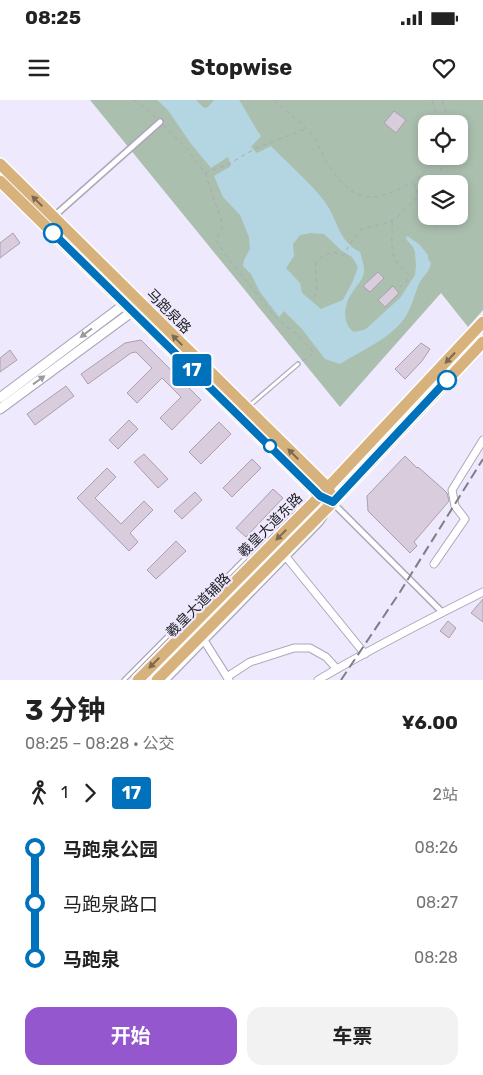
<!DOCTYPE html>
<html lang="zh">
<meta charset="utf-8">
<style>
:root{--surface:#fff;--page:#f2f2f2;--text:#222;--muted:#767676;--accent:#9557cd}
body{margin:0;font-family:Rubik,"Noto Sans SC",sans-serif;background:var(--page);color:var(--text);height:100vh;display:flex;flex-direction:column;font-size:19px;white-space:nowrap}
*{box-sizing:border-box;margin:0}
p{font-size:16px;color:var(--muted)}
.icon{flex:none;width:28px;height:28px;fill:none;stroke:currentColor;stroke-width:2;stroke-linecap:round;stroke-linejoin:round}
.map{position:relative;height:580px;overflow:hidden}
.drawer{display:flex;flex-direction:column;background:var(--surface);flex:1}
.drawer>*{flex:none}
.badge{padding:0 10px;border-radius:4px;font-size:18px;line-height:32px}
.fabs{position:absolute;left:418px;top:15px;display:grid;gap:10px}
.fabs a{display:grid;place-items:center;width:50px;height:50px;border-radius:10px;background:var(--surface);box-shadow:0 2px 8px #0003;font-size:25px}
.map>.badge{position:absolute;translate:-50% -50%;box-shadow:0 0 0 2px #fff}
.legs{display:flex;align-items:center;gap:8px;height:55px;padding:0 25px;font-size:16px}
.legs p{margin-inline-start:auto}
.overview{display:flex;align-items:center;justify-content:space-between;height:85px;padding:0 25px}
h1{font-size:28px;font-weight:700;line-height:38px}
.button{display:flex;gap:10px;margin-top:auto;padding:10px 25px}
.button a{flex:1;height:58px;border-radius:15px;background:var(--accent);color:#fff;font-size:20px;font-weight:700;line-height:58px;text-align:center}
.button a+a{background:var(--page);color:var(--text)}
ul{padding:0 25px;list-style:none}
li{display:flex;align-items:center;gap:18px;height:55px;font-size:19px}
li i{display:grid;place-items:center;width:8px;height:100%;margin:0 6px;background:currentColor}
li i::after{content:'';width:12px;height:12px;margin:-6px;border:4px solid;border-radius:50%;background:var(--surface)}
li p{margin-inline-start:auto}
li:first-child i{background:linear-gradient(#0000 50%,currentColor 0)}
li:last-child i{background:linear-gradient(currentColor 50%,#0000 0)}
.status{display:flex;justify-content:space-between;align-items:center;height:35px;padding:0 25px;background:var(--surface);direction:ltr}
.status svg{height:14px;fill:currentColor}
header{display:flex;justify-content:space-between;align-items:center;height:65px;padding:0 25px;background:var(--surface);font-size:22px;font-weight:700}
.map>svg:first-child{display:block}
.green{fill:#abbfaf;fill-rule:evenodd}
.water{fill:#b4d6e3;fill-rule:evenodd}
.building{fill:#d8ccdd;stroke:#aa9faf}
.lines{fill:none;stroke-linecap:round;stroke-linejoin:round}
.service-casing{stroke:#aca7b9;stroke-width:5.5}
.pedestrian-casing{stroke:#aca7b9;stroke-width:8}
.minor-casing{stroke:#aca7b9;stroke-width:9}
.tertiary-casing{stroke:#aca7b9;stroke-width:11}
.primary-casing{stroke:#fff;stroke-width:14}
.path{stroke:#aba7b6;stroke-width:1;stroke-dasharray:4 4;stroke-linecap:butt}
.service{stroke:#fff;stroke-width:3}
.pedestrian{stroke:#fff;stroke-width:5}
.minor{stroke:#fff;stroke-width:7}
.tertiary{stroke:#fff;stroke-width:9}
.primary{stroke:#d7b27d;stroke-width:11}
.rail{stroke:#807d89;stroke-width:2;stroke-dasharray:10 5;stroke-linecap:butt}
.oneway{fill:#7c6952}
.oneway2{fill:#9b9b9d}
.line-1-casing{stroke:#fff;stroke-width:11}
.line-1{stroke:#0072bc;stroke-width:8}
.stop-1-dot{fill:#fff;stroke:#0072bc;stroke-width:2.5}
.labels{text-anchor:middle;stroke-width:4.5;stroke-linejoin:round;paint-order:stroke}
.street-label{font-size:14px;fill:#212026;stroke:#eee9fc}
</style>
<div class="status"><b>08:25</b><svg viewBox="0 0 49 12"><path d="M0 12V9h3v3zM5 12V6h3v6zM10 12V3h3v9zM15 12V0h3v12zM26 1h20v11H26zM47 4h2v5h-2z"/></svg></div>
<header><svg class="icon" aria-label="menu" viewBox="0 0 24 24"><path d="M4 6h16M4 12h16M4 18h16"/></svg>Stopwise<svg class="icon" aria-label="heart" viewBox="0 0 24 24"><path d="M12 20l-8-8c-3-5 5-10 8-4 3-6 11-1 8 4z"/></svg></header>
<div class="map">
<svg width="483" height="580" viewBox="0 0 483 580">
<rect width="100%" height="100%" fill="#eee9fc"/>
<path class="green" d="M90,0H483V210L468,227L441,193L340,307ZM426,24H459V56H426ZM426,84H459V116H426Z"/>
<path class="water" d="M157,0H196L204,8L208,7L214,0H239C247,12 253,25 261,36L251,47L257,53L271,46C289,65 309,81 325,102C338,120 338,141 360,152C362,160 366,168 363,176C361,182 355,187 352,193C344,204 341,223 354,232L364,230L367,228L400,198L415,175L416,166L415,152L413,147L406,139L407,136L419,144L428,155V159L431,163C429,174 421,177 418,186C414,196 412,206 406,216C392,238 362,250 340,264L325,259L302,229L284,211L279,217L260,192L251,174L243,166L244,160L250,149L249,137L240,115L223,97L214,76L231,66L228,57L211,68L192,45L167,9ZM311,133L324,134L342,151L352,157L358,167L353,181L343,200L321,209L302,193L300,183L286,168L294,156L293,144L300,135Z"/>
<g class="building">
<polygon points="394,11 406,20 396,33 384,23"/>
<polygon points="13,133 20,143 0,158 0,143"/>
<polygon points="378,172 384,178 370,192 363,186"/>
<polygon points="393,186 399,193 385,207 378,200"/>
<polygon points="141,240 201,300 172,330 160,318 181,297 162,278 137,303 127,293 152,268 136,252 131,253 88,284 81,274 125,243"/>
<polygon points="421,243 430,249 422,261 405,279 395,269"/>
<polygon points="10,250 17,260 0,272 0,258"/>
<polygon points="66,286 74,296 35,325 27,314"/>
<polygon points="129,320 138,329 118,349 109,340"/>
<polygon points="219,322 231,334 201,364 189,352"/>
<polygon points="144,354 168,379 158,388 134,362"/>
<polygon points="405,356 417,368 418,367 443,389 447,393 449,401 414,442 417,446 410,453 368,411 367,396"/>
<polygon points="252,359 261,368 232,397 223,388"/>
<polygon points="107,368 116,377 95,398 121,424 144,401 153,410 130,433 138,442 129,451 77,398"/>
<polygon points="273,389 283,398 246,437 236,428"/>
<polygon points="195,392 202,400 182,419 174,411"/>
<polygon points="176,441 186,451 156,479 147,470"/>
<polygon points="483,499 483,522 471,513"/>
<polygon points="448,521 456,528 449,538 440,531"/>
</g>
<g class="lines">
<defs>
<g id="service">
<polyline points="249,306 298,264"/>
<polyline points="124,580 293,410 306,403"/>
<polyline points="168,580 321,423 325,417"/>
</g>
<g id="pedestrian">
<polyline points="52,118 160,22"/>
<polyline points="333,403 442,512"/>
</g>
<g id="minor">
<polyline points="287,458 365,554"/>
<polyline points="434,464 465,419 455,406 452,390 483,340"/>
<polyline points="200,537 205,542 229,580"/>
<polyline points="227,577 250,562 294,548 310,548 326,557 337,569"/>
<path d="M318,580C372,548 427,520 483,492"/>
</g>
<g id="tertiary">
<polyline points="0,298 125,204"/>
<polyline points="0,309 133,211"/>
</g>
<g id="primary">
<polyline points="0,64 328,388 333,402"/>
<polyline points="0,81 320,396 326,399"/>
<polyline points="138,580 320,396 483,222"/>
<polyline points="157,580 333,402 483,242"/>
</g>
</defs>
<use href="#service" class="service-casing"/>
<use href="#pedestrian" class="pedestrian-casing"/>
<use href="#minor" class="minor-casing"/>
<use href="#tertiary" class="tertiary-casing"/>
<use href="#primary" class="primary-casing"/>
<g class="path">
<polyline points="134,0 150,12 157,19"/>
<path d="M274,0C286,11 300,22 311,34C318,42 321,52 326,61C335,76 350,96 369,97C377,97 385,95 392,92C415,82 422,78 435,56"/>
<polyline points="432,0 440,24"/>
<polyline points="442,0 450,24"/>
<polyline points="163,25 187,49 205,73 229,64 256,48 305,29"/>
<polyline points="205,73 223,125 216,140 227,157 273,214 283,224 297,234 314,253 302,261"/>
<polyline points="414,83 419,97 426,109"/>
<polyline points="431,84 442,68 446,56"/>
<polyline points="430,116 438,130"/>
<path d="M392,121C393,133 390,145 394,157C396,164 405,169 409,176L406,182L400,187"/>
<path d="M314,197C324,178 301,160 334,152L341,155H344L354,137L362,129L387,123L396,118L426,89"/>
</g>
<use href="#service" class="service"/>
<use href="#pedestrian" class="pedestrian"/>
<use href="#minor" class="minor"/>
<use href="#tertiary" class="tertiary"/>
<use href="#primary" class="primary"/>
<polyline class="rail" points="341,580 400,492 483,359"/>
</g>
<defs><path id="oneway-solid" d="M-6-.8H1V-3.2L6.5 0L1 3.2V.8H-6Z" transform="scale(1.25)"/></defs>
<g class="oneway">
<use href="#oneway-solid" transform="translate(37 101) rotate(-135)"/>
<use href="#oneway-solid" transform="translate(177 240) rotate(-135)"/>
<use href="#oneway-solid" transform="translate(450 258) rotate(133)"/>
<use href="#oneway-solid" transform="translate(293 354) rotate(-135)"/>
<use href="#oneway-solid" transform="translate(281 435) rotate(135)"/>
<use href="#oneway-solid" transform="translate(154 563) rotate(135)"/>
</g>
<g class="oneway2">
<use href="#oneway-solid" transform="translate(86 233) rotate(143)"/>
<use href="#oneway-solid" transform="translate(39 280) rotate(-36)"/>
</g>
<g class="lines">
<defs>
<polyline id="line-1" points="53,133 320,396 333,402 447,280"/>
</defs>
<use href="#line-1" class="line-1-casing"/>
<use href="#line-1" class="line-1"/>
</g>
<g class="stop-1-dot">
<circle cx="53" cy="133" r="9"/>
<circle cx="447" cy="280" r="9"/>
<circle cx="270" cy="346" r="6"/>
</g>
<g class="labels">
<g class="street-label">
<text transform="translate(169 211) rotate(45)" y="5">马跑泉路</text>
<text transform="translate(270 425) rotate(-45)" y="5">羲皇大道东路</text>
<text transform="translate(198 505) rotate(-45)" y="5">羲皇大道辅路</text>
</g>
</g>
</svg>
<div class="fabs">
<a><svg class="icon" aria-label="locate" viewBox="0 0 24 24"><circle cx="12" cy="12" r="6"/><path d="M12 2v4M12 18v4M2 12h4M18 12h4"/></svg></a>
<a><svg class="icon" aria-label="layers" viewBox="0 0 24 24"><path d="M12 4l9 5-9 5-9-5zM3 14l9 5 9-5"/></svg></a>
</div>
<b class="badge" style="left:192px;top:270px;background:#0072bc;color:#fff">17</b>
</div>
<section class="drawer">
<div class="overview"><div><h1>3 分钟</h1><p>08:25 – 08:28 · 公交</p></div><b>¥6.00</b></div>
<div class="legs"><svg class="icon" aria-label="walk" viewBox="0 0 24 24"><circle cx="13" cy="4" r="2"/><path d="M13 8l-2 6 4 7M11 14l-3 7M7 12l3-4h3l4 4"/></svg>1<svg class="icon" aria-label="forward" viewBox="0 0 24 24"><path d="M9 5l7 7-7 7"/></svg><b class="badge" style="background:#0072bc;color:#fff">17</b><p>2站</p></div>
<ul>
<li><i style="color:#0072bc"></i><b>马跑泉公园</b><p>08:26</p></li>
<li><i style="color:#0072bc"></i><span>马跑泉路口</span><p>08:27</p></li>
<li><i style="color:#0072bc"></i><b>马跑泉</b><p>08:28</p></li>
</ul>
<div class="button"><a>开始</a><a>车票</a></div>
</section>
